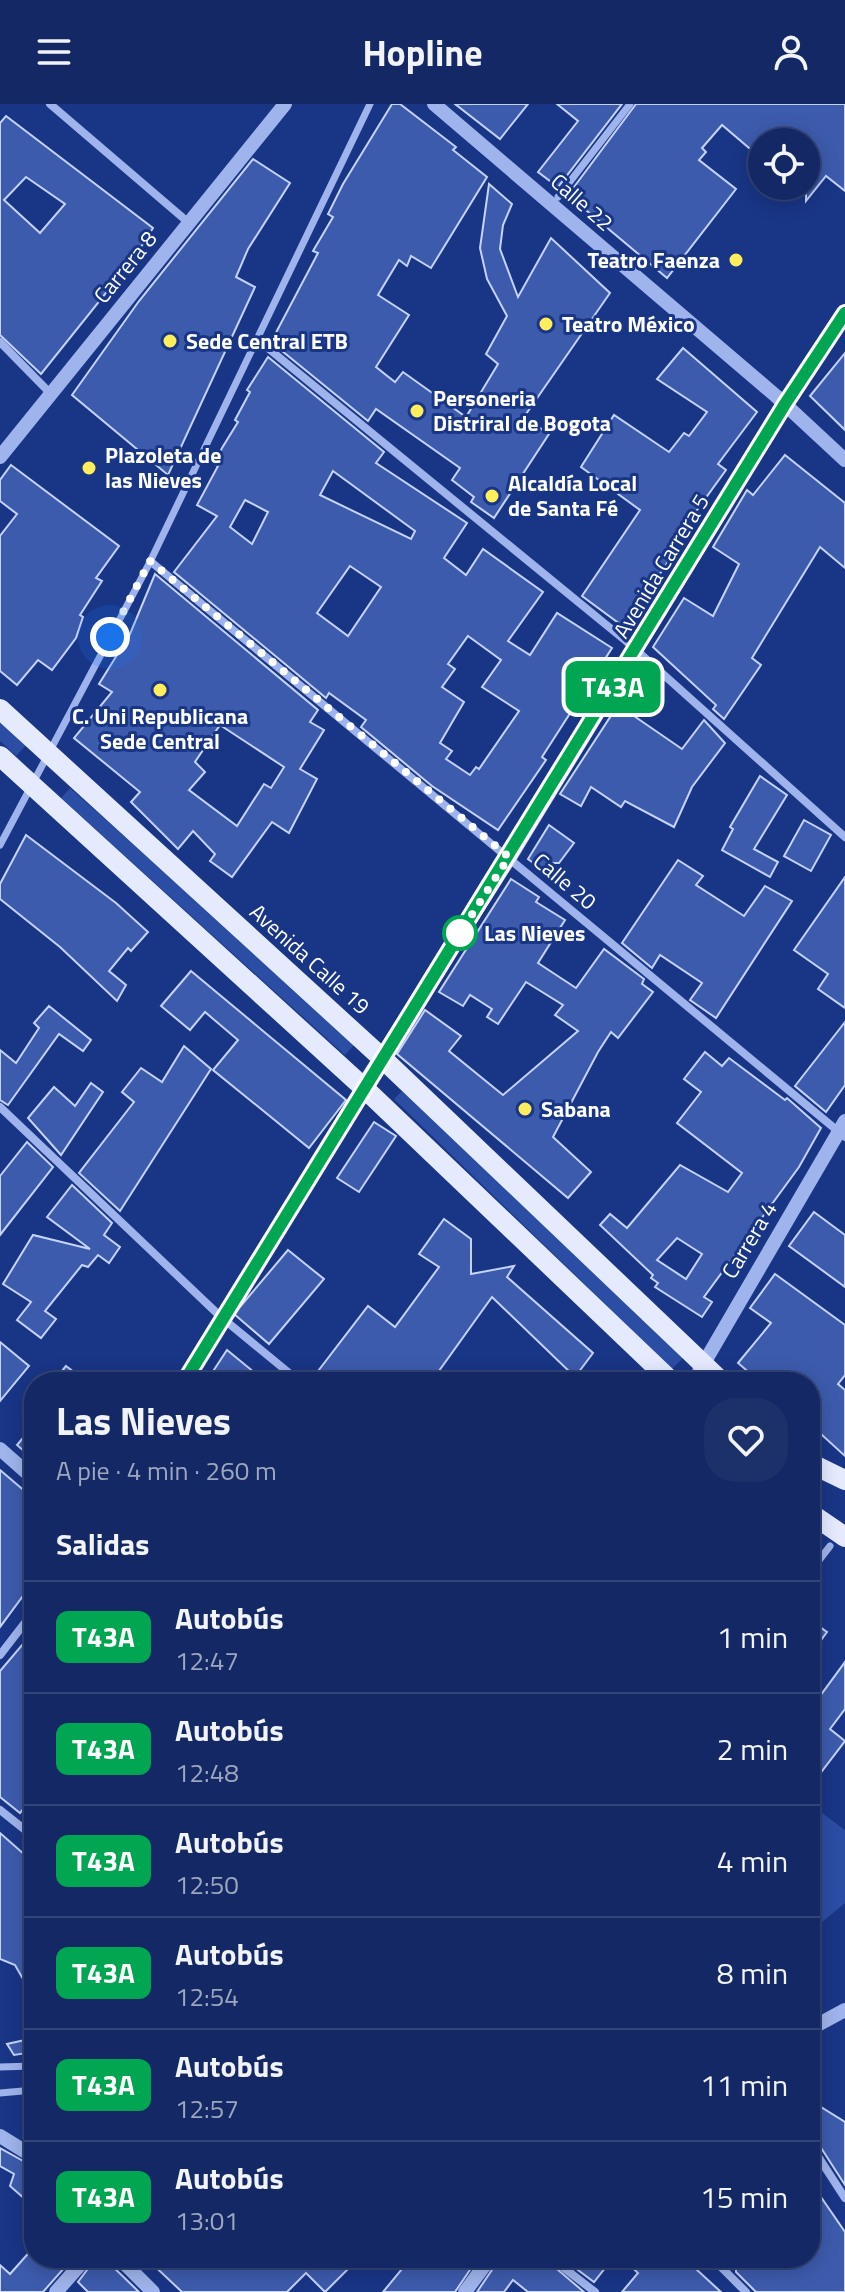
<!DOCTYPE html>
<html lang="es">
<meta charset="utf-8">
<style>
:root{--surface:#132864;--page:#1c306a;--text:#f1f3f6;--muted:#9da6bf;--line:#324478}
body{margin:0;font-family:"Titillium Web",sans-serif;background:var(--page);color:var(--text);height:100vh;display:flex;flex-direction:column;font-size:30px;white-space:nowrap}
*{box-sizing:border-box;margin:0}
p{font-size:26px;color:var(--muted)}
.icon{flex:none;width:44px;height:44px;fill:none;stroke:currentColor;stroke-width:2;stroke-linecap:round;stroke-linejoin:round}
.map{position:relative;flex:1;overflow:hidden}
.drawer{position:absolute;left:24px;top:1268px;width:796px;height:896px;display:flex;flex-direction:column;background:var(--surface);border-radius:32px;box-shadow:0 4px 20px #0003,0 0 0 2px var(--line)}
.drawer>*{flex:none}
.badge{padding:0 16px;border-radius:12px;font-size:28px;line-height:52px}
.tools{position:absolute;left:748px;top:24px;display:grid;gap:16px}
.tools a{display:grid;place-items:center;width:72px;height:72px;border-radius:50%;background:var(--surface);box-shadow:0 4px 20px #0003,0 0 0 2px var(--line);font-size:40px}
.you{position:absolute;width:40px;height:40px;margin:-20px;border:6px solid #fff;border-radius:50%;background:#1a73e8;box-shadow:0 0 0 12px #1a73e833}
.map>.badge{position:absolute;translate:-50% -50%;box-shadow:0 0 0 4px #fff}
h2{padding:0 32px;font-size:30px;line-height:72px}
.round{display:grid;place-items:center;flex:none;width:84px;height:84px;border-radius:32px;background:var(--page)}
.head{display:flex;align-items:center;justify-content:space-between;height:136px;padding:0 32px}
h1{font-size:38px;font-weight:700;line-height:60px}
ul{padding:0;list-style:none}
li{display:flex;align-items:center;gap:24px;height:112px;padding:0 32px;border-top:2px solid var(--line)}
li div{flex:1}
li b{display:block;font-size:30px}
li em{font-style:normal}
li .badge{min-width:88px;font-weight:700;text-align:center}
header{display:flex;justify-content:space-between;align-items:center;height:104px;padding:0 32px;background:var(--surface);font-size:36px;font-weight:700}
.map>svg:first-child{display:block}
.green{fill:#2c4da4}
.building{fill:#3d5bad;stroke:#c5d3f9;stroke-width:2;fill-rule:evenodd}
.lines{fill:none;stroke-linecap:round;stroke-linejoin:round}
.pedestrian{stroke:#9fb4ec;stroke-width:7}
.minor{stroke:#9fb4ec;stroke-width:8}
.tertiary{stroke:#9fb4ec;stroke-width:14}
.secondary{stroke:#ccd7f9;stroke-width:16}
.primary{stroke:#e5eaff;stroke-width:20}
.line-casing{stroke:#fff;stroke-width:18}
.line{stroke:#00a651;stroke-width:12}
.walk{stroke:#fff;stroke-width:8;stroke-dasharray:0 14.4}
.poi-dot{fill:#ffed5b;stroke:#193586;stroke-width:3}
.stop-dot{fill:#fff;stroke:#00a651;stroke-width:4}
.labels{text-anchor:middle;stroke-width:6;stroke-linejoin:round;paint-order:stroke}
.street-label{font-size:22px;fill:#fff;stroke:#193586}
.poi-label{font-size:22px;font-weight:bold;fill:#fff;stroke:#193586;text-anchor:start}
.stop-label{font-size:22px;font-weight:bold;fill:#fff;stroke:#193586;text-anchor:start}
</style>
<header><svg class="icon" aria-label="menu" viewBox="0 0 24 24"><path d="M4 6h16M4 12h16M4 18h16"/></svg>Hopline<svg class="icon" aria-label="person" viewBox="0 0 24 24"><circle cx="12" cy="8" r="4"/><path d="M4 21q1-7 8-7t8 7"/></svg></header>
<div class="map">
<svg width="845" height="2188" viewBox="0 0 845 2188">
<rect width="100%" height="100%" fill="#193586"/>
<g class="green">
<polygon points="0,616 27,640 16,652 0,637"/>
<polygon points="70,684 356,939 345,951 61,694"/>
<polygon points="405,984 683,1254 672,1265 394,995"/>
<polygon points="810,1700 845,1726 845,1799 810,1828"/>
</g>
<g class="building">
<polygon points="392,0 400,0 456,43 453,46 487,73 431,164 411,152 407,162 399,156 378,191 409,211 376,263 395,278 403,268 466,313 498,260 486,250 507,212 487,175 480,144 489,80 512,100 503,121 500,145 518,193 551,134 610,189 524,313 549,330 494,414 471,398 474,393 452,376 460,364 376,305 368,317 271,238 318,149 313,147 333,113 328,110 343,80"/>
<polygon points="455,0 528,0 500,35"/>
<polygon points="557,0 622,0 558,83 538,68 578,17"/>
<polygon points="636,0 845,0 845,87 826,72 806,97 806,38 762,38 762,55 722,21 702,44 706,48 699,56 736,85 667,174 568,91"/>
<path d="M6,12L153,124L134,154L41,270L0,231V19ZM26,73L65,100L40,129L4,96Z"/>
<polygon points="253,55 290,79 248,145 236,173 255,183 168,371 72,291 139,197"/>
<polygon points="683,244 757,308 718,360 726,366 671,442 676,446 624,523 582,492 640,406 581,363 614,311 669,348 684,329 689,332 707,308 657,275"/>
<polygon points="845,249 845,326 810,292"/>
<path d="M268,253L384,348L376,359L467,419L444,454L466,471L483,445L543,488L508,537L530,551L557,509L612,544L542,653L546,656L498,726L432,682L361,623L366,616L329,589L326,594L174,468L217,412L197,401L218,362L214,360L222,344L238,318L235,316L250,288L247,286ZM333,367L415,427L411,435L320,391ZM245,396L268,408L252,440L230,423ZM350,462L381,483L348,532L317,509ZM468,532L501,556L482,583L519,607L479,665L476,663L470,671L446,655L452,647L440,639L464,598L442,583L455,565L448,560Z"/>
<polygon points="785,351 845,399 845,464 820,443 752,554 761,561 724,615 713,605 716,601 653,543 684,494 713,512 739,460 713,443 747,386 753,391"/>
<polygon points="11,361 119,442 96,474 102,477 80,511 83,513 76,534 52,566 38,556 17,581 0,567 0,432 17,410 0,397 0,376"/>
<path d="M155,470L318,606L310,618L324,626L300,665L317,675L289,729L272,718L232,773L210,757L215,750L193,727L178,745L131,698L140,688L74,634L112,588L99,580L130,530ZM220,621L284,663L271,684L264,680L237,722L189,686L205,668L195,658Z"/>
<polygon points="618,601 682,645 704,616 725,639 692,683 674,723 625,697 621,703 591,683 581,702 560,690"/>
<polygon points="760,672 787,691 754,745 778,758 770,773 722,746 733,725 730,723"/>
<polygon points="804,716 831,731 811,767 784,752"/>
<polygon points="549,721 574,739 559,759 550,759 545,768 528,755"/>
<polygon points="26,731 116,799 148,828 131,847 128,844 109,867 126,881 117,897 60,843 0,795 0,780"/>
<polygon points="678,756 703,772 696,781 744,812 765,782 792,797 716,914 690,896 702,879 660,851 652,864 622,839"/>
<polygon points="845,773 845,904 818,885 828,870 794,846"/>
<polygon points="511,775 539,793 536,798 565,816 538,859 576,884 604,845 644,875 642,880 653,888 618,934 611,928 598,948 553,1033 591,1068 568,1094 397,950 425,906 461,932 449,947 503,991 578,927 555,911 563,901 526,878 498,920 487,913 492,905 470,891 463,902 439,888"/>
<polygon points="191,867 346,996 309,1044 213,966 238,936 205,908 190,926 161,902"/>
<polygon points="49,902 91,936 83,947 59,930 8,1001 0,996 0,946 16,959 39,924 34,919"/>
<polygon points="845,918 845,981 826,1008 795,982"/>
<polygon points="184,942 211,965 120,1107 79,1069 134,998 122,988 141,964 162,978"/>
<path d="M705,948L722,962L729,954L785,996L787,994L821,1024L799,1063L704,1193L712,1198L702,1213L655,1183L658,1179L651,1174L653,1171L600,1121L610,1110L627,1124L680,1061L728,1088L742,1069L677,1019L701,988L684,975ZM677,1134L702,1150L686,1175L657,1156Z"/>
<polygon points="91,979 103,988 61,1051 28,1014 54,983 75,1002"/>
<polygon points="374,1018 396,1032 359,1088 337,1074"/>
<polygon points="27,1038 53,1063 0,1131 0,1072"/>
<polygon points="72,1081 112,1119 104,1131 120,1143 109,1159 98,1151 88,1163 82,1161 45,1207 56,1215 41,1234 17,1216 31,1198 3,1180 33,1131 90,1145 47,1113"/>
<polygon points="814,1108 845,1131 845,1183 789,1142"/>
<polygon points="444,1115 471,1135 471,1170 514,1162 507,1173 593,1249 575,1273 492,1193 431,1278 324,1278 315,1271 368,1202 395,1223 439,1163 419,1150"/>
<polygon points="288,1146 324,1175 269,1240 234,1210"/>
<polygon points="775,1170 845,1221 845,1271 838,1280 845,1286 845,1352 810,1320 810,1278 760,1278 738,1259 771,1219 750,1204"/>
<polygon points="0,1238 29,1262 0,1297"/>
<polygon points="227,1246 266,1278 206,1278"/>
<polygon points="66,1262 87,1278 53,1278"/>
<polygon points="34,1321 34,1356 17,1341"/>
<polygon points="0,1366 34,1395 34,1477 0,1523"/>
<polygon points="810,1516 827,1528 810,1551"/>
<polygon points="34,1527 34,1692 20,1709 0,1693 0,1567"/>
<polygon points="845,1558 845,1605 830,1625 845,1637 822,1667 810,1658 810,1591 817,1596"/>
<polygon points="0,1729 34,1759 34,1861 23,1875 15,1861 0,1855"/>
<polygon points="34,1934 34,1948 14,1951 7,1940"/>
<polygon points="810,1990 821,2003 845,2018 845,2081 816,2036 810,2033"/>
<polygon points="0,2044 34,2063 34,2103 10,2082 14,2070 0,2062"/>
<polygon points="810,2077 845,2128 845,2188 756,2188 736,2168 736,2163 747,2154 810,2154"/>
<polygon points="34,2143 34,2154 73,2154 43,2188 0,2188 0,2161 10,2170"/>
<polygon points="96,2154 104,2154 139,2188 88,2188 78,2178"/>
<polygon points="146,2154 359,2154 325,2188 306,2169 287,2188 182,2188"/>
<polygon points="411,2154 478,2154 455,2188 383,2188"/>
<polygon points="500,2154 544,2154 584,2188 528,2188 513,2176 504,2188 477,2188"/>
<polygon points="562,2154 613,2154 594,2178"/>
<polygon points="622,2154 684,2154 721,2188 622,2188 638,2169"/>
</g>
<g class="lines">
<g class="pedestrian">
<polyline points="558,93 630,0"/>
<polyline points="0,741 149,460 370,0"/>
<polyline points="810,1468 830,1442"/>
<polyline points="0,1963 34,1962"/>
<polyline points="0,1989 34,1986"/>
</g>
<g class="minor">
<polyline points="50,0 189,119"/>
<polyline points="258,236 626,537 845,733"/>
<polyline points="0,238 51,290"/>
<polyline points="150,457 845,1033"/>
<polyline points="0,1003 221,1213 300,1278"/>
<polyline points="184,1278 362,984"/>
<polyline points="0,1551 34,1507"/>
<polyline points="0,1706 34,1733"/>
<polyline points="810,2040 845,2094"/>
<polyline points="551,2154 595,2188"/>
<polyline points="712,2154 746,2188"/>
</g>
<g class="tertiary">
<polyline points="434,0 776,292 845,356"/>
<polyline points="0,353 285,0"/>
<polyline points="693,1278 845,1017"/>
<polyline points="0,1345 34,1375"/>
<polyline points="810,1925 845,1906"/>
<polyline points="0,2032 34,2053"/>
<polyline points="119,2154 153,2188"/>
<polyline points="56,2188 86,2154"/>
<polyline points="465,2188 490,2154"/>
</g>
<polyline class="secondary" points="363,983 509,753 785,300 845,209"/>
<g class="primary">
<polyline points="0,605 381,953 722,1278"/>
<polyline points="0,652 363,983 672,1278"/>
<polyline points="810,1359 845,1376"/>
<polyline points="810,1409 845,1433"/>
</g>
</g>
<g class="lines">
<defs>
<polyline id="line" points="184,1278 785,300 845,209"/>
</defs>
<use href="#line" class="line-casing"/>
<use href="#line" class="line"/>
<polyline class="walk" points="110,533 150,457 509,753 460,829"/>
</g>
<g class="poi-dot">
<circle cx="736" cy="156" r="8"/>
<circle cx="546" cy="220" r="8"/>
<circle cx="170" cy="237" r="8"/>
<circle cx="417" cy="307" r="8"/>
<circle cx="89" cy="364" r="8"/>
<circle cx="492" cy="392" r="8"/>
<circle cx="160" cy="586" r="8"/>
<circle cx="525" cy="1005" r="8"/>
</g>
<circle class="stop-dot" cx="460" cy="829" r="16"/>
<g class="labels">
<g class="street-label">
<text transform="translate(582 98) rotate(41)" y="8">Calle 22</text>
<text transform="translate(125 163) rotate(-51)" y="8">Carrera 8</text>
<text transform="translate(661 462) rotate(-59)" y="8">Avenida Carrera 5</text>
<text transform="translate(565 777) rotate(40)" y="8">Calle 20</text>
<text transform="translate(310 855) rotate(42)" y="8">Avenida Calle 19</text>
<text transform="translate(749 1136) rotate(-59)" y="8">Carrera 4</text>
</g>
<g class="poi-label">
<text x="720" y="164" text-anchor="end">Teatro Faenza</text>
<text x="562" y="228">Teatro México</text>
<text x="186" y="245">Sede Central ETB</text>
<text x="433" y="302">Personeria<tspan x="433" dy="25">Distriral de Bogota</tspan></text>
<text x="105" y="359">Plazoleta de<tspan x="105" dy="25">las Nieves</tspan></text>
<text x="508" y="387">Alcaldía Local<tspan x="508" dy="25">de Santa Fé</tspan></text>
<text x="160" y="620" text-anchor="middle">C. Uni Republicana<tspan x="160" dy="25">Sede Central</tspan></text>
<text x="541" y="1013">Sabana</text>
</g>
<g class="stop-label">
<text x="484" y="837">Las Nieves</text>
</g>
</g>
</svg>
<div class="tools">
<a><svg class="icon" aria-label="locate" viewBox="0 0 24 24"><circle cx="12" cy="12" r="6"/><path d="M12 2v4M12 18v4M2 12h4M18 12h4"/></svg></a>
</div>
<div class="you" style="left:110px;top:533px"></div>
<b class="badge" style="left:613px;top:583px;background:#00a651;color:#fff">T43A</b>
<section class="drawer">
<div class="head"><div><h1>Las Nieves</h1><p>A pie · 4 min · 260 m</p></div><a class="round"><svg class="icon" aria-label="heart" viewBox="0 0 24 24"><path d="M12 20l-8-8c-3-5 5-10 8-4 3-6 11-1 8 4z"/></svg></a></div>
<h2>Salidas</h2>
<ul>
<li><span class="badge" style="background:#00a651;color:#fff">T43A</span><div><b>Autobús</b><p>12:47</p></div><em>1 min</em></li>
<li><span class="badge" style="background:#00a651;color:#fff">T43A</span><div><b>Autobús</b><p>12:48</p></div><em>2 min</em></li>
<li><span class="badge" style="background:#00a651;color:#fff">T43A</span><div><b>Autobús</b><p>12:50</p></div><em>4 min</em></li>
<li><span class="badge" style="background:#00a651;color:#fff">T43A</span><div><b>Autobús</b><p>12:54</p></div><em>8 min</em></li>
<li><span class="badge" style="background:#00a651;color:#fff">T43A</span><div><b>Autobús</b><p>12:57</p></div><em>11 min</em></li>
<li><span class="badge" style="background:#00a651;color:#fff">T43A</span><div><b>Autobús</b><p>13:01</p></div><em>15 min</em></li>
</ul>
</section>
</div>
